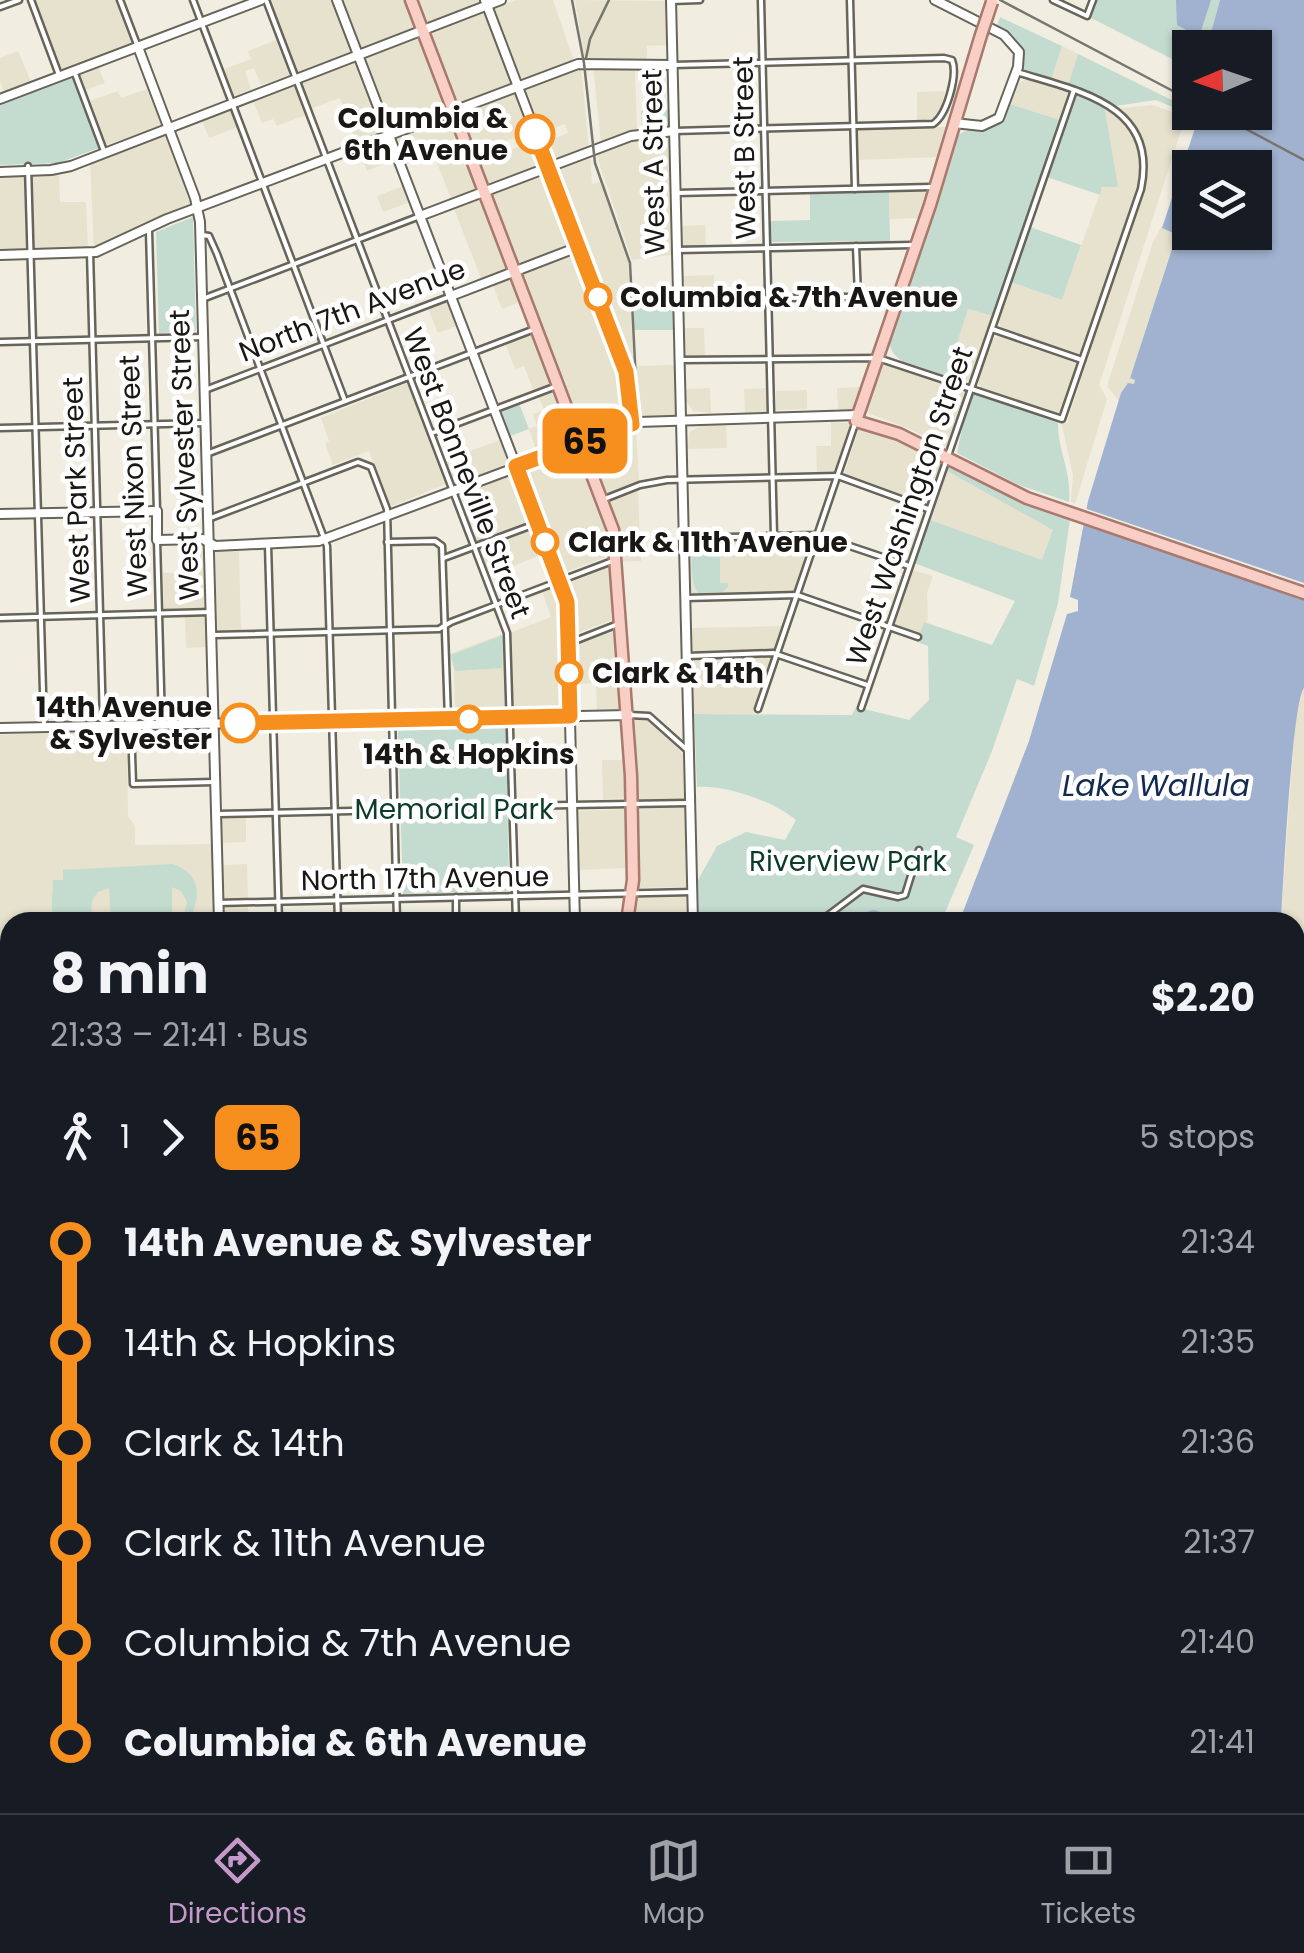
<!DOCTYPE html>
<meta charset="utf-8">
<style>
:root{--surface:#171b24;--page:#242831;--text:#f1f3f6;--muted:#9ea1a6;--line:#363941;--accent:#c499ca}
body{margin:0;font-family:Poppins,sans-serif;background:var(--page);color:var(--text);height:100vh;display:flex;flex-direction:column;font-size:38px;white-space:nowrap}
*{box-sizing:border-box;margin:0}
p{font-size:32px;color:var(--muted)}
.icon{flex:none;width:55px;height:55px;fill:none;stroke:currentColor;stroke-width:2;stroke-linecap:round;stroke-linejoin:round}
.map{position:relative;flex:1;overflow:hidden}
.details{position:absolute;left:0px;top:912px;width:1305px;height:902px;display:flex;flex-direction:column;background:var(--surface);border-radius:30px 30px 0 0;box-shadow:0 2px 8px #0004}
.details>*{flex:none}
.badge{padding:0 20px;border-radius:15px;font-size:35px;line-height:65px}
.needle{width:65px;rotate:268deg}
.tools{position:absolute;left:1172px;top:30px;display:grid;gap:20px}
.tools a{display:grid;place-items:center;width:100px;height:100px;border-radius:0px;background:var(--surface);box-shadow:0 2px 8px #0004;font-size:50px}
.map>.badge{position:absolute;translate:-50% -50%;box-shadow:0 0 0 5px #fff}
.legs{display:flex;align-items:center;gap:15px;height:110px;padding:0 50px;font-size:32px}
.legs p{margin-inline-start:auto}
.head{display:flex;align-items:center;justify-content:space-between;height:170px;padding:0 50px}
h1{font-size:55px;font-weight:700;line-height:75px}
ul{padding:0 50px;list-style:none}
li{display:flex;align-items:center;gap:35px;height:100px;font-size:38px}
li i{display:grid;place-items:center;width:15px;height:100%;margin:0 12px;background:currentColor}
li i::after{content:'';width:25px;height:25px;margin:-12px;border:8px solid;border-radius:50%;background:var(--surface)}
li p{margin-inline-start:auto}
li:first-child i{background:linear-gradient(#0000 50%,currentColor 0)}
li:last-child i{background:linear-gradient(currentColor 50%,#0000 0)}
.dock{display:flex;justify-content:space-around;align-items:center;height:140px;border-top:2px solid var(--line);background:var(--surface);font-size:28px;color:var(--muted)}
.dock a{display:grid;justify-items:center;gap:5px}
.dock .current{color:var(--accent)}
.map>svg:first-child{display:block}
.built{fill:#e6e2ce}
.green{fill:#c4dbcf}
.water{fill:#a0b2cf;fill-rule:evenodd}
.pier{fill:#f1eee1}
.lines{fill:none;stroke-linecap:round;stroke-linejoin:round}
.street-casing{stroke:#67645a;stroke-width:9}
.secondary-casing{stroke:#67645a;stroke-width:12}
.primary-casing{stroke:#a87a6e;stroke-width:15}
.highway-casing{stroke:#a87a6e;stroke-width:18}
.street{stroke:#fff;stroke-width:4}
.secondary{stroke:#fff;stroke-width:8}
.primary{stroke:#f9cec5;stroke-width:10}
.highway{stroke:#f5ae9f;stroke-width:12}
.rail{stroke:#77766e;stroke-width:2.5}
.primary-bridge-casing{stroke:#a87a6e;stroke-width:15;stroke-linecap:butt}
.primary-bridge{stroke:#f9cec5;stroke-width:10}
.line-1-casing{stroke:#fff;stroke-width:22}
.line-1{stroke:#f78f1e;stroke-width:15}
.stop-1-dot{fill:#fff;stroke:#f78f1e;stroke-width:5}
.labels{text-anchor:middle;stroke-width:9;stroke-linejoin:round;paint-order:stroke}
.stop-label{font-size:28px;font-weight:bold;fill:#191814;stroke:#fff;text-anchor:start}
.street-label{font-size:28px;fill:#191814;stroke:#fff}
.park-label{font-size:28px;fill:#0c3c29;stroke:#fff}
.water-label{font-size:30px;font-style:italic;fill:#132a51;stroke:#fff}
</style>
<div class="map">
<svg width="1304" height="1813" viewBox="0 0 1304 1813">
<rect width="100%" height="100%" fill="#f1eee1"/>
<g class="built">
<polygon points="34,0 116,0 133,44 60,71"/>
<polygon points="270,0 333,0 353,51 297,72"/>
<polygon points="343,0 407,0 417,27 362,48"/>
<polygon points="417,0 480,0 481,2 426,23"/>
<polygon points="516,0 553,0 574,61 520,81 492,9"/>
<polygon points="575,0 665,1 666,45 647,46 647,61 585,61"/>
<polygon points="484,12 511,84 456,105 429,34"/>
<polygon points="421,37 448,108 393,129 366,58"/>
<polygon points="276,40 289,75 261,85 254,68 245,71 251,89 232,97 222,70 251,59 248,51"/>
<polygon points="1062,46 1078,54 1068,85 1051,80"/>
<polygon points="18,51 31,82 4,92 0,81 0,58"/>
<polygon points="357,61 384,132 356,143 340,98 310,109 300,83"/>
<polygon points="98,66 105,83 85,90 79,73"/>
<polygon points="581,66 589,149 552,162 544,142 568,133 565,124 540,133 523,89"/>
<polygon points="593,66 635,68 637,130 601,143"/>
<polygon points="1027,79 1068,90 1060,120 1010,104 1016,84"/>
<polygon points="295,85 306,115 277,126 273,119 262,123 253,101"/>
<polygon points="147,89 162,125 106,145 89,101 118,91 121,98"/>
<polygon points="945,91 938,118 917,121 917,92"/>
<polygon points="515,92 528,132 501,143 505,152 532,141 541,166 487,187 459,113"/>
<polygon points="1104,105 1124,120 1132,133 1138,148 1141,177 1084,352 1076,355 1001,329 998,318 1011,282 1062,300 1102,187"/>
<polygon points="1153,105 1181,115 1184,121 1099,385 1107,399 1075,504 1071,502 1073,475 1061,421 1067,423 1143,188 1147,168 1138,133 1119,108"/>
<polygon points="231,109 238,127 209,138 202,120"/>
<polygon points="451,116 480,190 452,201 430,145 403,155 397,137"/>
<polygon points="946,127 940,157 858,160 857,129"/>
<polygon points="165,133 190,203 103,245 94,247 90,161"/>
<polygon points="668,134 671,255 632,260 595,151 631,139"/>
<polygon points="386,141 393,160 367,171 359,151"/>
<polygon points="590,154 592,184 600,182 628,260 634,367 630,367 554,168"/>
<polygon points="543,172 573,247 518,267 489,192"/>
<polygon points="59,173 60,202 86,202 88,249 34,250 32,175"/>
<polygon points="0,175 24,175 25,250 0,251"/>
<polygon points="403,186 410,202 383,212 377,196"/>
<polygon points="889,191 928,191 920,218 890,219"/>
<polygon points="481,195 510,271 482,281 453,206"/>
<polygon points="1164,222 1162,228 1173,233 1175,238 1173,246 1130,377 1135,380 1134,384 1121,393 1119,401 1107,386 1153,242"/>
<polygon points="705,225 706,246 682,246 682,226"/>
<polygon points="574,252 625,389 627,420 595,431 585,429 576,416 521,272"/>
<polygon points="714,275 714,295 684,296 683,276"/>
<polygon points="510,276 520,302 502,309 492,283"/>
<polygon points="447,300 457,326 438,333 428,308"/>
<polygon points="968,308 994,316 972,378 964,383 946,377"/>
<polygon points="684,328 704,328 705,356 685,356"/>
<polygon points="532,332 552,385 534,392 524,366 515,369 505,343"/>
<polygon points="1001,334 1076,360 1079,364 1063,411 1055,414 981,388 977,379 991,340"/>
<polygon points="889,363 964,389 967,392 948,446 944,447 912,430 868,413 866,407 879,367"/>
<polygon points="674,365 675,415 637,416 636,366"/>
<polygon points="407,383 445,484 393,506 389,503 369,451 333,465 325,443 329,441 321,418"/>
<polygon points="863,387 854,411 838,411 837,388"/>
<polygon points="710,388 711,413 693,411 686,401 686,389"/>
<polygon points="767,388 767,412 745,413 744,389"/>
<polygon points="554,390 573,439 537,453 529,429 537,426 533,414 544,410 538,395"/>
<polygon points="807,390 807,409 776,410 776,391"/>
<polygon points="831,422 850,423 834,472 817,472 816,446 831,446"/>
<polygon points="703,425 726,425 727,448 687,449 690,432"/>
<polygon points="860,425 878,429 943,460 929,504 844,474"/>
<polygon points="636,428 639,483 605,494 587,445"/>
<polygon points="500,440 509,463 453,485 444,461"/>
<polygon points="576,450 608,530 609,556 563,573 523,469"/>
<polygon points="947,471 1054,530 1042,561 930,520"/>
<polygon points="513,474 531,522 477,543 467,518 487,510 478,487"/>
<polygon points="638,491 641,561 620,562 619,529 609,502"/>
<polygon points="534,529 544,554 489,575 479,549"/>
<polygon points="812,538 794,592 691,595 690,542"/>
<polygon points="203,543 205,608 164,609 163,573 184,573 183,544"/>
<polygon points="239,551 241,631 217,632 215,552"/>
<polygon points="610,567 611,620 573,635 573,601 567,584"/>
<polygon points="912,570 933,576 927,593 928,619 919,635 893,625"/>
<polygon points="556,586 562,605 564,711 514,713 510,633 551,617 542,591"/>
<polygon points="185,617 206,617 206,647 186,648"/>
<polygon points="782,626 774,651 692,653 692,628"/>
<polygon points="613,632 623,710 597,711 596,683 575,684 573,646"/>
<polygon points="503,634 505,713 455,714 454,670 449,654"/>
<polygon points="773,657 754,714 694,714 692,659"/>
<polygon points="1304,688 1304,1097 1295,1095 1295,998 1300,942 1295,938 1295,922 1281,922 1293,748 1298,697"/>
<polygon points="635,719 650,720 684,755 685,799 637,801"/>
<polygon points="127,731 128,816 135,826 135,845 212,844 213,922 10,922 10,950 0,949 0,735"/>
<polygon points="602,760 624,760 625,798 603,799"/>
<polygon points="637,806 685,806 687,887 639,888"/>
<polygon points="626,809 627,868 579,870 577,811"/>
<polygon points="221,817 246,817 246,842 222,843"/>
<polygon points="247,864 248,899 223,900 223,865"/>
<polygon points="687,897 687,922 633,922 637,898"/>
<polygon points="248,906 249,922 224,922 223,907"/>
<polygon points="0,1194 10,1194 10,1304 0,1305"/>
<polygon points="0,1313 10,1313 10,1422 0,1423"/>
<polygon points="1304,1593 1304,1653 1295,1653 1295,1609"/>
<polygon points="10,1670 10,1760 0,1758 0,1671"/>
<polygon points="247,1805 373,1805 378,1813 247,1813"/>
<polygon points="1212,1805 1288,1805 1288,1813 1211,1813"/>
</g>
<g class="green">
<polygon points="1093,0 1220,0 1207,47 1190,48 1190,68 1087,16"/>
<path d="M1000,17L1062,46L1051,80L1022,68C1022,46 1017,37 997,27Z"/>
<polygon points="1078,54 1186,107 1184,112 1156,100 1116,106 1068,85"/>
<polygon points="71,76 99,148 58,163 0,165 0,104"/>
<polygon points="1078,93 1104,105 1118,187 1102,187 1100,195 1047,177 1074,98"/>
<path d="M1010,104L1060,120L994,316L968,309L946,377C924,369 889,366 889,338L957,136C978,120 997,141 1010,104Z"/>
<polygon points="668,110 668,126 642,129 641,111"/>
<polygon points="889,191 890,241 771,242 769,221 810,220 810,193"/>
<polygon points="193,217 196,331 159,333 156,232"/>
<polygon points="1030,227 1081,245 1062,300 1011,282"/>
<polygon points="672,293 673,330 634,330 633,295"/>
<path d="M973,393L1058,421C1057,450 1072,471 1069,502L1019,485L957,453L967,406Z"/>
<polygon points="519,403 529,429 511,436 501,410"/>
<path d="M949,465L1024,501L1070,519L1058,603L1034,686L1017,679L992,751L956,837L974,845L941,922H699L698,880L717,846L746,832L785,840L796,820C773,801 726,785 697,787L694,714L852,715L856,707L909,720L929,700L928,646L917,642L924,622L992,645L1015,601L914,563L930,520L1042,560L1053,530L947,471Z"/>
<path d="M745,542L720,545V583H728V587L722,592L698,593C690,581 690,555 696,543Z"/>
<polygon points="503,635 502,668 455,671 451,655"/>
<polygon points="506,724 509,891 403,894 398,727"/>
<path d="M173,864C202,875 201,896 189,922H173L184,915L187,902L181,891L172,887V922H111L109,888L98,892C89,902 89,914 100,922H56C49,910 53,896 53,880H63V870Z"/>
</g>
<g class="water">
<polygon points="1176,0 1211,0 1199,37 1177,25"/>
<path d="M1220,0H1304V688C1292,701 1283,890 1281,922H959L1029,741L1067,614L1078,611V600L1070,597L1088,501L1121,393L1128,383L1134,384L1135,380L1130,378L1173,246V233L1162,228L1200,113L1255,112V48L1207,47ZM1190,168H1255V232H1190Z"/>
<polygon points="874,910 911,922 855,922 858,914"/>
<polygon points="1295,1095 1304,1097 1304,1501 1295,1521"/>
<polygon points="697,1805 1145,1805 1141,1813 695,1813"/>
</g>
<polygon class="pier" points="1081,507 1304,583 1304,598 1078,521"/>
<g class="lines">
<defs>
<g id="street">
<polyline points="31,0 59,75"/>
<polyline points="120,0 138,47"/>
<polyline points="193,0 345,401"/>
<polyline points="266,0 507,633 516,922"/>
<polyline points="761,0 774,536"/>
<polyline points="850,0 855,189"/>
<polyline points="1053,0 1087,16 1093,0"/>
<polyline points="671,1 700,0"/>
<polyline points="0,7 19,0"/>
<path d="M673,65L944,58L952,60C958,75 947,115 933,124L674,131"/>
<polyline points="74,71 104,151"/>
<polyline points="28,166 44,726"/>
<polyline points="676,193 931,187"/>
<polyline points="149,231 157,511"/>
<polyline points="202,235 209,236 217,254 327,546 338,922"/>
<polyline points="856,246 858,296"/>
<polyline points="677,250 912,245"/>
<polyline points="90,252 103,722"/>
<polyline points="205,298 420,216"/>
<polyline points="678,300 899,296"/>
<polyline points="992,329 1082,360"/>
<polyline points="0,342 203,337"/>
<path d="M680,360L878,358L1062,419L1141,189C1159,104 1077,91 1017,72"/>
<polyline points="205,390 451,296"/>
<polyline points="0,428 206,423"/>
<polyline points="432,433 554,387"/>
<polyline points="209,453 532,330"/>
<polyline points="602,500 640,485 667,480 838,476 928,509"/>
<polyline points="208,519 358,462 371,467 387,509 397,922"/>
<polyline points="684,538 817,535 909,566"/>
<polyline points="157,540 162,725"/>
<polyline points="387,542 435,541 442,546 448,719"/>
<polyline points="268,545 279,922"/>
<polyline points="444,558 538,523"/>
<polyline points="685,598 797,595 918,637"/>
<polyline points="0,618 211,612"/>
<polyline points="214,635 439,629 451,622 615,560"/>
<polyline points="572,642 618,624"/>
<polyline points="687,656 773,653 867,685"/>
<polyline points="861,708 1074,90"/>
<polyline points="758,709 855,424"/>
<polyline points="629,715 649,716 686,749"/>
<polyline points="131,725 133,784 214,782"/>
<polyline points="513,806 688,803"/>
<polyline points="219,814 394,810"/>
<polyline points="456,897 456,922"/>
<polyline points="218,903 692,892"/>
<polyline points="819,922 863,889 898,897 905,895 919,850"/>
<polyline points="0,954 10,956"/>
<polyline points="0,1072 10,1071"/>
<polyline points="0,1308 10,1308"/>
<polyline points="0,1428 10,1427"/>
<polyline points="0,1487 10,1486"/>
<polyline points="0,1547 10,1547"/>
<polyline points="1295,1756 1304,1754"/>
<polyline points="31,1805 32,1813"/>
<polyline points="1211,1805 1211,1813"/>
<polyline points="1293,1805 1293,1813"/>
<polyline points="481,1812 643,1809"/>
<polyline points="5,1813 4,1797 10,1798"/>
<polyline points="59,1813 59,1810 70,1813"/>
</g>
<g id="secondary">
<polyline points="337,0 567,599 575,922"/>
<polyline points="485,0 626,371 632,423"/>
<polyline points="671,0 693,922"/>
<polyline points="935,0 1004,35 1019,52 1018,67 999,118 982,126 954,123"/>
<polyline points="138,47 195,198 200,222 219,922"/>
<polyline points="0,99 261,0"/>
<polyline points="0,172 51,170 71,166 501,0"/>
<polyline points="420,216 631,136 674,131"/>
<polyline points="0,255 96,252 167,219 578,64 673,65"/>
<polyline points="451,296 578,247"/>
<polyline points="0,514 157,511 157,540 203,539 215,546 319,541 638,422 858,415"/>
<polyline points="0,728 629,715"/>
<polyline points="1295,1569 1304,1551"/>
<polyline points="1295,1658 1304,1658"/>
<polyline points="0,1667 10,1667"/>
<polyline points="244,1805 244,1813"/>
<polyline points="1163,1813 1167,1805"/>
</g>
<g id="primary">
<polyline points="411,0 613,530 631,776 633,880 627,922"/>
<polyline points="981,35 930,205 856,421 899,434 1027,498 1304,593"/>
<polyline points="0,1189 10,1189"/>
</g>
<g id="highway">
<polyline points="0,1777 10,1779"/>
<polyline points="113,1805 145,1813"/>
<polyline points="140,1805 172,1813"/>
<polyline points="198,1805 205,1813"/>
<polyline points="377,1805 382,1813"/>
</g>
</defs>
<use href="#street" class="street-casing"/>
<use href="#secondary" class="secondary-casing"/>
<use href="#primary" class="primary-casing"/>
<use href="#highway" class="highway-casing"/>
<use href="#street" class="street"/>
<use href="#secondary" class="secondary"/>
<use href="#primary" class="primary"/>
<use href="#highway" class="highway"/>
<g class="rail">
<polyline points="572,0 584,63 595,163 630,263 637,402"/>
<polyline points="1000,0 1190,100"/>
<polyline points="586,58 590,39 609,0"/>
<polyline points="1214,112 1304,160"/>
</g>
<defs>
<polyline id="primary-bridge" points="981,35 992,2"/>
</defs>
<use href="#primary-bridge" class="primary-bridge-casing"/>
<use href="#primary-bridge" class="primary-bridge"/>
</g>
<g class="lines">
<defs>
<polyline id="line-1" points="240,723 570,716 567,602 516,466 632,424 626,372 535,134"/>
</defs>
<use href="#line-1" class="line-1-casing"/>
<use href="#line-1" class="line-1"/>
</g>
<g class="stop-1-dot">
<circle cx="535" cy="134" r="18"/>
<circle cx="598" cy="297" r="12"/>
<circle cx="545" cy="542" r="12"/>
<circle cx="569" cy="673" r="12"/>
<circle cx="469" cy="719" r="12"/>
<circle cx="240" cy="723" r="18"/>
</g>
<g class="labels">
<g class="stop-label">
<text x="508" y="128" text-anchor="end">Columbia &amp;<tspan x="508" dy="32">6th Avenue</tspan></text>
<text x="620" y="307">Columbia &amp; 7th Avenue</text>
<text x="568" y="552">Clark &amp; 11th Avenue</text>
<text x="592" y="683">Clark &amp; 14th</text>
<text x="212" y="717" text-anchor="end">14th Avenue<tspan x="212" dy="32">&amp; Sylvester</tspan></text>
<text x="469" y="764" text-anchor="middle">14th &amp; Hopkins</text>
</g>
<g class="street-label">
<text transform="translate(744 148) rotate(-91)" y="10">West B Street</text>
<text transform="translate(653 162) rotate(-91)" y="10">West A Street</text>
<text transform="translate(352 310) rotate(-21)" y="10">North 7th Avenue</text>
<text transform="translate(184 455) rotate(-92)" y="10">West Sylvester Street</text>
<text transform="translate(467 473) rotate(69)" y="10">West Bonneville Street</text>
<text transform="translate(133 476) rotate(-92)" y="10">West Nixon Street</text>
<text transform="translate(76 490) rotate(-92)" y="10">West Park Street</text>
<text transform="translate(909 506) rotate(-71)" y="10">West Washington Street</text>
<text transform="translate(425 878) rotate(-1)" y="10">North 17th Avenue</text>
</g>
<g class="park-label">
<text x="454" y="819">Memorial Park</text>
<text x="848" y="871">Riverview Park</text>
</g>
<g class="water-label">
<text x="1156" y="796">Lake Wallula</text>
</g>
</g>
</svg>
<div class="tools">
<a><svg class="needle" viewBox="-14 -14 28 28"><path d="M0-13l5 13h-10z" fill="#e53935"/><path d="M0 13l5-13h-10z" fill="#9ea1a6"/></svg></a>
<a><svg class="icon" aria-label="layers" viewBox="0 0 24 24"><path d="M12 4l9 5-9 5-9-5zM3 14l9 5 9-5"/></svg></a>
</div>
<b class="badge" style="left:585px;top:441px;background:#f78f1e;color:#111">65</b>
<section class="details">
<div class="head"><div><h1>8 min</h1><p>21:33 – 21:41 · Bus</p></div><b>$2.20</b></div>
<div class="legs"><svg class="icon" aria-label="walk" viewBox="0 0 24 24"><circle cx="13" cy="4" r="2"/><path d="M13 8l-2 6 4 7M11 14l-3 7M7 12l3-4h3l4 4"/></svg>1<svg class="icon" aria-label="forward" viewBox="0 0 24 24"><path d="M9 5l7 7-7 7"/></svg><b class="badge" style="background:#f78f1e;color:#111">65</b><p>5 stops</p></div>
<ul>
<li><i style="color:#f78f1e"></i><b>14th Avenue &amp; Sylvester</b><p>21:34</p></li>
<li><i style="color:#f78f1e"></i><span>14th &amp; Hopkins</span><p>21:35</p></li>
<li><i style="color:#f78f1e"></i><span>Clark &amp; 14th</span><p>21:36</p></li>
<li><i style="color:#f78f1e"></i><span>Clark &amp; 11th Avenue</span><p>21:37</p></li>
<li><i style="color:#f78f1e"></i><span>Columbia &amp; 7th Avenue</span><p>21:40</p></li>
<li><i style="color:#f78f1e"></i><b>Columbia &amp; 6th Avenue</b><p>21:41</p></li>
</ul>
</section>
</div>
<nav class="dock">
<a class="current"><svg class="icon" aria-label="directions" viewBox="0 0 24 24"><path d="M12 3l9 9-9 9-9-9zM9 14v-3h6M13 9l2 2-2 2"/></svg>Directions</a>
<a><svg class="icon" aria-label="map" viewBox="0 0 24 24"><path d="M3 6l6-2 6 2 6-2v14l-6 2-6-2-6 2zM9 4v14M15 6v14"/></svg>Map</a>
<a><svg class="icon" aria-label="tickets" viewBox="0 0 24 24"><path d="M3 7h18v10H3zM15 7v10"/></svg>Tickets</a>
</nav>
